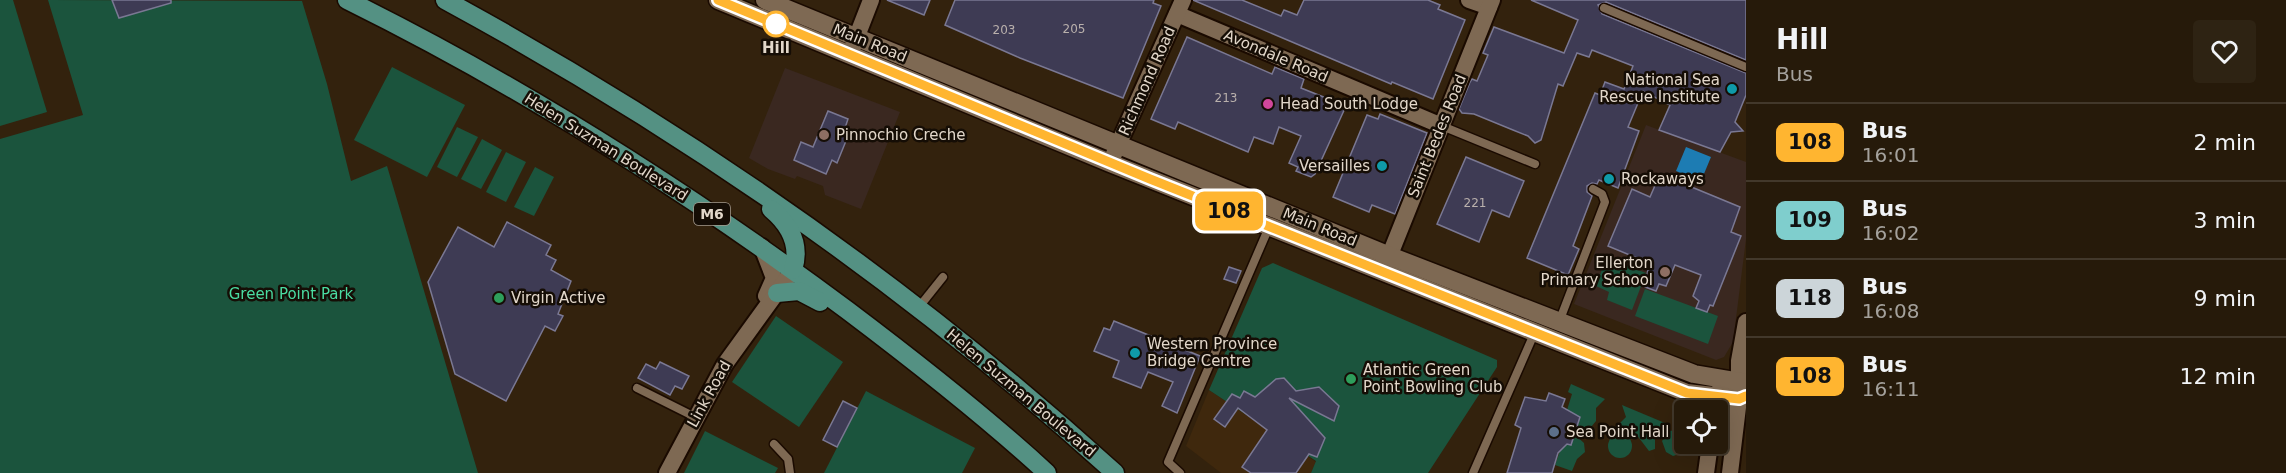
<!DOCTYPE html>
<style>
:root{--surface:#261a0a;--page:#2e2313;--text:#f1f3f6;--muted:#a4a19c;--line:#42382b}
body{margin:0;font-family:"DejaVu Sans",sans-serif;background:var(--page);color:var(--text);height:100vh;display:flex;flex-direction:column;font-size:22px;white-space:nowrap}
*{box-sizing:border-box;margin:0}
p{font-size:20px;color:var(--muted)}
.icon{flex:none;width:33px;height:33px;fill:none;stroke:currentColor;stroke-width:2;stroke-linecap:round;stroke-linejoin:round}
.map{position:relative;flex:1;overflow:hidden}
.side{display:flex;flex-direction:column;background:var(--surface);width:540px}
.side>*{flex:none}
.badge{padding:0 12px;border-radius:9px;font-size:21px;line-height:39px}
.controls{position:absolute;left:1674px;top:400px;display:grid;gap:12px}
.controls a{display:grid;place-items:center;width:54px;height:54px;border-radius:6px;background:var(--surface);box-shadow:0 6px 24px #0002,0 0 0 2px var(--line);font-size:30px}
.map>.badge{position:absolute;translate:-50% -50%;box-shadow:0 0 0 3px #fff}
.round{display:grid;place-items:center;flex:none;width:63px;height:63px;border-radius:6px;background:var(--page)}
.summary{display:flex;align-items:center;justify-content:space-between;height:102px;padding:0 30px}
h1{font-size:28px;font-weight:600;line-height:45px}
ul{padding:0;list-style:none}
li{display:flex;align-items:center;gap:18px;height:78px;padding:0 30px;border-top:2px solid var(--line)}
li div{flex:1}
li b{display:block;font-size:22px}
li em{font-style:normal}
li .badge{min-width:66px;font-weight:700;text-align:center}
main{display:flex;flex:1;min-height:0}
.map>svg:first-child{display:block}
.built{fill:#3f280d}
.education{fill:#3a2820}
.green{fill:#1b543d}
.water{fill:#1d7cb3}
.building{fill:#3e3b54;stroke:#7a7893;stroke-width:1.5}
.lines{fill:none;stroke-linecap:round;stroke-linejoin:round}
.lane-casing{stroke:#1a0a00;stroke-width:11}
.street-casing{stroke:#1a0a00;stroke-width:20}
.secondary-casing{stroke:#1a0a00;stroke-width:21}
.primary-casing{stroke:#1a0a00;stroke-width:21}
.lane{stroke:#7e6953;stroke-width:8}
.street{stroke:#7e6953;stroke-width:16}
.secondary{stroke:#7e6953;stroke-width:18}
.primary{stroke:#549183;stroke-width:18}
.line-casing{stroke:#fff;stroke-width:14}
.line{stroke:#ffb530;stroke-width:9}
.stop-dot{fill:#fff;stroke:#ffb530;stroke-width:3}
.culture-dot{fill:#0f9aa8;stroke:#150d05;stroke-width:2}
.hotel-dot{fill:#d1479c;stroke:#150d05;stroke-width:2}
.education-dot{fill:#8d6e63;stroke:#150d05;stroke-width:2}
.leisure-dot{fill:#2e9e5b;stroke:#150d05;stroke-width:2}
.service-dot{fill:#5c6f8a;stroke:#150d05;stroke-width:2}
.labels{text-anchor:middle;stroke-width:5;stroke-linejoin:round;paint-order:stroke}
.number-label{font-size:12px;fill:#b9b0ac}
.shield{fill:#150d05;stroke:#a49a8f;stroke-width:1.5}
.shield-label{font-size:14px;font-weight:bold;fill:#e2d7ca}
.street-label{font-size:15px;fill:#e2d7ca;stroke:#150d05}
.stop-label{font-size:15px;font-weight:bold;fill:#e2d7ca;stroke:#150d05}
.poi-label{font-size:15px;fill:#e2d7ca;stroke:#150d05;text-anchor:start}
.park-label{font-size:15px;fill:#4adca2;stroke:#150d05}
</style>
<main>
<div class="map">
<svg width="1746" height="473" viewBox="0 0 1746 473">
<rect width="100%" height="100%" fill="#33220d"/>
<polygon class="built" points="1209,390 1316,462 1311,473 1221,473 1186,446"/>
<g class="education">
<polygon points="785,68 900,112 861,209 825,195 823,186 797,176 795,179 768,169 749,158"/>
<polygon points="1646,125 1746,162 1746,239 1733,342 1724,357 1716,360 1574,304"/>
</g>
<g class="green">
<polygon points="0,0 13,0 47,112 0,126"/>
<polygon points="48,0 302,1 327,84 351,181 387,166 478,473 0,473 0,139 83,115"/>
<polygon points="392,67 465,105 427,177 354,140"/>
<polygon points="457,127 478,137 457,177 437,167"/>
<polygon points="482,139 502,150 481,189 461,179"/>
<polygon points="506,152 526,162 506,202 486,192"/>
<polygon points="535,167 554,177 534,216 514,207"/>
<polygon points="1606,258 1646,273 1632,310 1607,300 1609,292 1596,286"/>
<polygon points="1273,263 1497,360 1497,367 1428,473 1311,473 1316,461 1209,390 1262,268"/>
<polygon points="1645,289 1718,316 1708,344 1635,316"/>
<polygon points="776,316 843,362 799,427 732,382"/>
<polygon points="1571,384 1605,399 1596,408 1596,421 1591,427 1577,428 1580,417 1567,410 1572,394 1568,392"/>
<polygon points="866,391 975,448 962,473 824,473"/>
<polygon points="1622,405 1665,423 1655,436 1655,449 1649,451 1633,430 1617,426 1626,417"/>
<polygon points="1678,430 1684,434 1684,444 1688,444 1685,452 1673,456 1666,452 1662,441 1669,431"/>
<polygon points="705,431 778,468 775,473 684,473"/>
<polygon points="1574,434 1584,443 1585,452 1577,459 1572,471 1555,465 1560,451 1554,446"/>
<circle cx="1620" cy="446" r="12"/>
</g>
<polygon class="water" points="1686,147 1711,157 1701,181 1676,171"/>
<g class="building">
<polygon points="112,0 171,0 171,3 119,18"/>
<polygon points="887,0 930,0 924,15"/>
<polygon points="955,0 1154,0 1153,3 1161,6 1123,98 1020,58 945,25"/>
<polygon points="1193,0 1242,0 1281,16 1284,10 1297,15 1304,0 1428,0 1440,5 1438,9 1465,20 1433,99 1392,82 1391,84"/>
<polygon points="1531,0 1746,0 1746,60 1606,2 1598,5 1602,14 1746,73 1746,95 1735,122 1743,131 1731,132 1720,152 1659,130 1670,105 1643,91 1628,127 1639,131 1618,188 1599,180 1597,184 1592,183 1587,186 1587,192 1592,196 1573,246 1579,249 1568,275 1527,258 1595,93 1600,95 1605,82 1624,89 1633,66 1592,50 1589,57 1577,53 1563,86 1558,84 1541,140 1535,143 1528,136 1513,130 1474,114 1462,113 1459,109 1470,82 1472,79 1477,81 1488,55 1483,53 1494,27 1564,53 1578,20"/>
<polygon points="1187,37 1272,74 1275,67 1304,79 1301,88 1346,106 1315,174 1311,177 1296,171 1298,167 1289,163 1301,136 1279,127 1273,144 1254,137 1248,152 1178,122 1175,129 1151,119"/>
<polygon points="828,111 848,119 843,134 848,136 837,163 832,160 826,174 794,160 801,142 813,147"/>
<polygon points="1380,114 1427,133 1395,214 1372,205 1369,212 1333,197 1367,115 1378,119"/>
<polygon points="1466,157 1524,181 1509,217 1492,210 1479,242 1437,224"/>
<polygon points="1660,174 1740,207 1731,232 1741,236 1713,306 1710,305 1707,312 1696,308 1699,301 1693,296 1701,275 1675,265 1666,286 1659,284 1656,291 1645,287 1649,263 1608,246 1632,189 1650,197"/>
<polygon points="507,222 551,245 546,255 556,260 551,270 571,281 558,314 563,316 555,331 545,326 506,401 455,374 428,282 458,227 494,247"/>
<polygon points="1229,267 1241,271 1236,283 1224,279"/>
<polygon points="1114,321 1200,356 1177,413 1162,406 1173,382 1148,372 1141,388 1113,377 1119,361 1094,351 1104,328 1110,330"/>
<polygon points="660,362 689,376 682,389 675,386 670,395 638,378 646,364 656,369"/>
<polygon points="1284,378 1296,391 1319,387 1339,406 1334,421 1289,398 1325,438 1317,457 1309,454 1296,473 1251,473 1242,467 1267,430 1238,408 1225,427 1214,419 1232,394 1240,398 1244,391 1255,397 1276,379"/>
<polygon points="1549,393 1565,399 1562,407 1580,417 1571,445 1567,444 1558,453 1552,473 1507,473 1521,428 1515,425 1525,397 1546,401"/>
<polygon points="843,401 857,408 837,447 823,440"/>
</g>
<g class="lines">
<defs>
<g id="lane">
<polyline points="1604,8 1746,67"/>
<polyline points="1442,126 1535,164"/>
<polyline points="919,307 943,277"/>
<polyline points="1559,322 1605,202 1602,194 1593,189"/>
<polyline points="637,388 695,417"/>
<polyline points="774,444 788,459 790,473"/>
<polyline points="1180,473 1168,462 1269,227"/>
<polyline points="1473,473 1534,334"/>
</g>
<g id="street">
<polyline points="1469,0 1489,7"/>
<polyline points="1177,14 1442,126"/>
<polyline points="852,49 871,0"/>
<polyline points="1110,163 1183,0"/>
<polyline points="762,247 774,278 766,296"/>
<polyline points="1385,267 1492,0"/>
<polyline points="1714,411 1721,385"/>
<polyline points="667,473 725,364 793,270"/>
<polyline points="1706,473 1710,444"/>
<polyline points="1730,473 1739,399 1739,361 1746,322"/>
</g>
<g id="secondary">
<polyline points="718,0 1110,163 1687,393 1739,399 1746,396"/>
<polyline points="765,0 1390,256 1694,374 1746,383"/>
</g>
<g id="primary">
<path d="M347,0C523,87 690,193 847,310C916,362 984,415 1047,473"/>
<path d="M445,0C686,131 911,288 1115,473"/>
<path d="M771,209C790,225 801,245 793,270"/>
<polyline points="777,293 799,291 820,302"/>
</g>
</defs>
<use href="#lane" class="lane-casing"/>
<use href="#street" class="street-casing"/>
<use href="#secondary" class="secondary-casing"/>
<use href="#primary" class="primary-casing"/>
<use href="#lane" class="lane"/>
<use href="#street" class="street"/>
<use href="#secondary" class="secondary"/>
<use href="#primary" class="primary"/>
</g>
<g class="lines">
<defs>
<polyline id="line" points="718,0 1150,179 1687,393 1739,399 1746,396"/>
</defs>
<use href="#line" class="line-casing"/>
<use href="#line" class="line"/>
</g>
<circle class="stop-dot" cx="776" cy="24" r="12"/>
<g class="culture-dot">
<circle cx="1732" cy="89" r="6"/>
<circle cx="1382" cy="166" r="6"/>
<circle cx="1609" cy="179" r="6"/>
<circle cx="1135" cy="353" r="6"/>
</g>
<circle class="hotel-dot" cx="1268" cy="104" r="6"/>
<g class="education-dot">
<circle cx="824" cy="135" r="6"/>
<circle cx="1665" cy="272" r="6"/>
</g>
<g class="leisure-dot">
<circle cx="499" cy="298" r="6"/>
<circle cx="1351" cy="379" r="6"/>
</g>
<circle class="service-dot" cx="1554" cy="432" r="6"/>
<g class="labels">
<g class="number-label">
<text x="1074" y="33">205</text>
<text x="1004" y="34">203</text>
<text x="1226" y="102">213</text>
<text x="1475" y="207">221</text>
</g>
<rect class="shield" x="694" y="203" width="36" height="22" rx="4.5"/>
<g class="shield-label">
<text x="712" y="219">M6</text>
</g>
<g class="street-label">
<text transform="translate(870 43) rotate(22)" y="5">Main Road</text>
<text transform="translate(1276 56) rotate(23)" y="5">Avondale Road</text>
<text transform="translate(1147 81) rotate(-66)" y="5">Richmond Road</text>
<text transform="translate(1437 136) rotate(-68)" y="5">Saint Bedes Road</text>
<text transform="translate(606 147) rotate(32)" y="5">Helen Suzman Boulevard</text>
<text transform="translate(1320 227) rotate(22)" y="5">Main Road</text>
<text transform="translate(1021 393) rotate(40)" y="5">Helen Suzman Boulevard</text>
<text transform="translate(709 394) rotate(-61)" y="5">Link Road</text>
</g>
<g class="stop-label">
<text x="776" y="53">Hill</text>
</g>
<g class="poi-label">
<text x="1720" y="85" text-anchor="end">National Sea<tspan x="1720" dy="17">Rescue Institute</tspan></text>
<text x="1280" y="109">Head South Lodge</text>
<text x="836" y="140">Pinnochio Creche</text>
<text x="1370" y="171" text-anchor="end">Versailles</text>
<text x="1621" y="184">Rockaways</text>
<text x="1653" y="268" text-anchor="end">Ellerton<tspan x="1653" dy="17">Primary School</tspan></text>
<text x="511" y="303">Virgin Active</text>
<text x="1147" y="349">Western Province<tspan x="1147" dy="17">Bridge Centre</tspan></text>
<text x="1363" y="375">Atlantic Green<tspan x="1363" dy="17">Point Bowling Club</tspan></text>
<text x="1566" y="437">Sea Point Hall</text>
</g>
<g class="park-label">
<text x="291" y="299">Green Point Park</text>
</g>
</g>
</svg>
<div class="controls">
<a><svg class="icon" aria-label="locate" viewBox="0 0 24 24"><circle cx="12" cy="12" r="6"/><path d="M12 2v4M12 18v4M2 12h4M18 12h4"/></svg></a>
</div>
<b class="badge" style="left:1229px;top:211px;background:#ffb530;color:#111">108</b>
</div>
<section class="side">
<div class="summary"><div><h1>Hill</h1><p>Bus</p></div><a class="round"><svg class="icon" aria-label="heart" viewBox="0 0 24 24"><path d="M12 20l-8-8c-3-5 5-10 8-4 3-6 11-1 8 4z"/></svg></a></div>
<ul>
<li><span class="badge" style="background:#ffb530;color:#111">108</span><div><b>Bus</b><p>16:01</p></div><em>2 min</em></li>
<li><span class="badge" style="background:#7fcecd;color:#111">109</span><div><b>Bus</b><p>16:02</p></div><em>3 min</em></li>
<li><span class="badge" style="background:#ccd5d9;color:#111">118</span><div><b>Bus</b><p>16:08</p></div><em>9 min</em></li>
<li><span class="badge" style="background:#ffb530;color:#111">108</span><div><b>Bus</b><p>16:11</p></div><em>12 min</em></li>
</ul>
</section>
</main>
